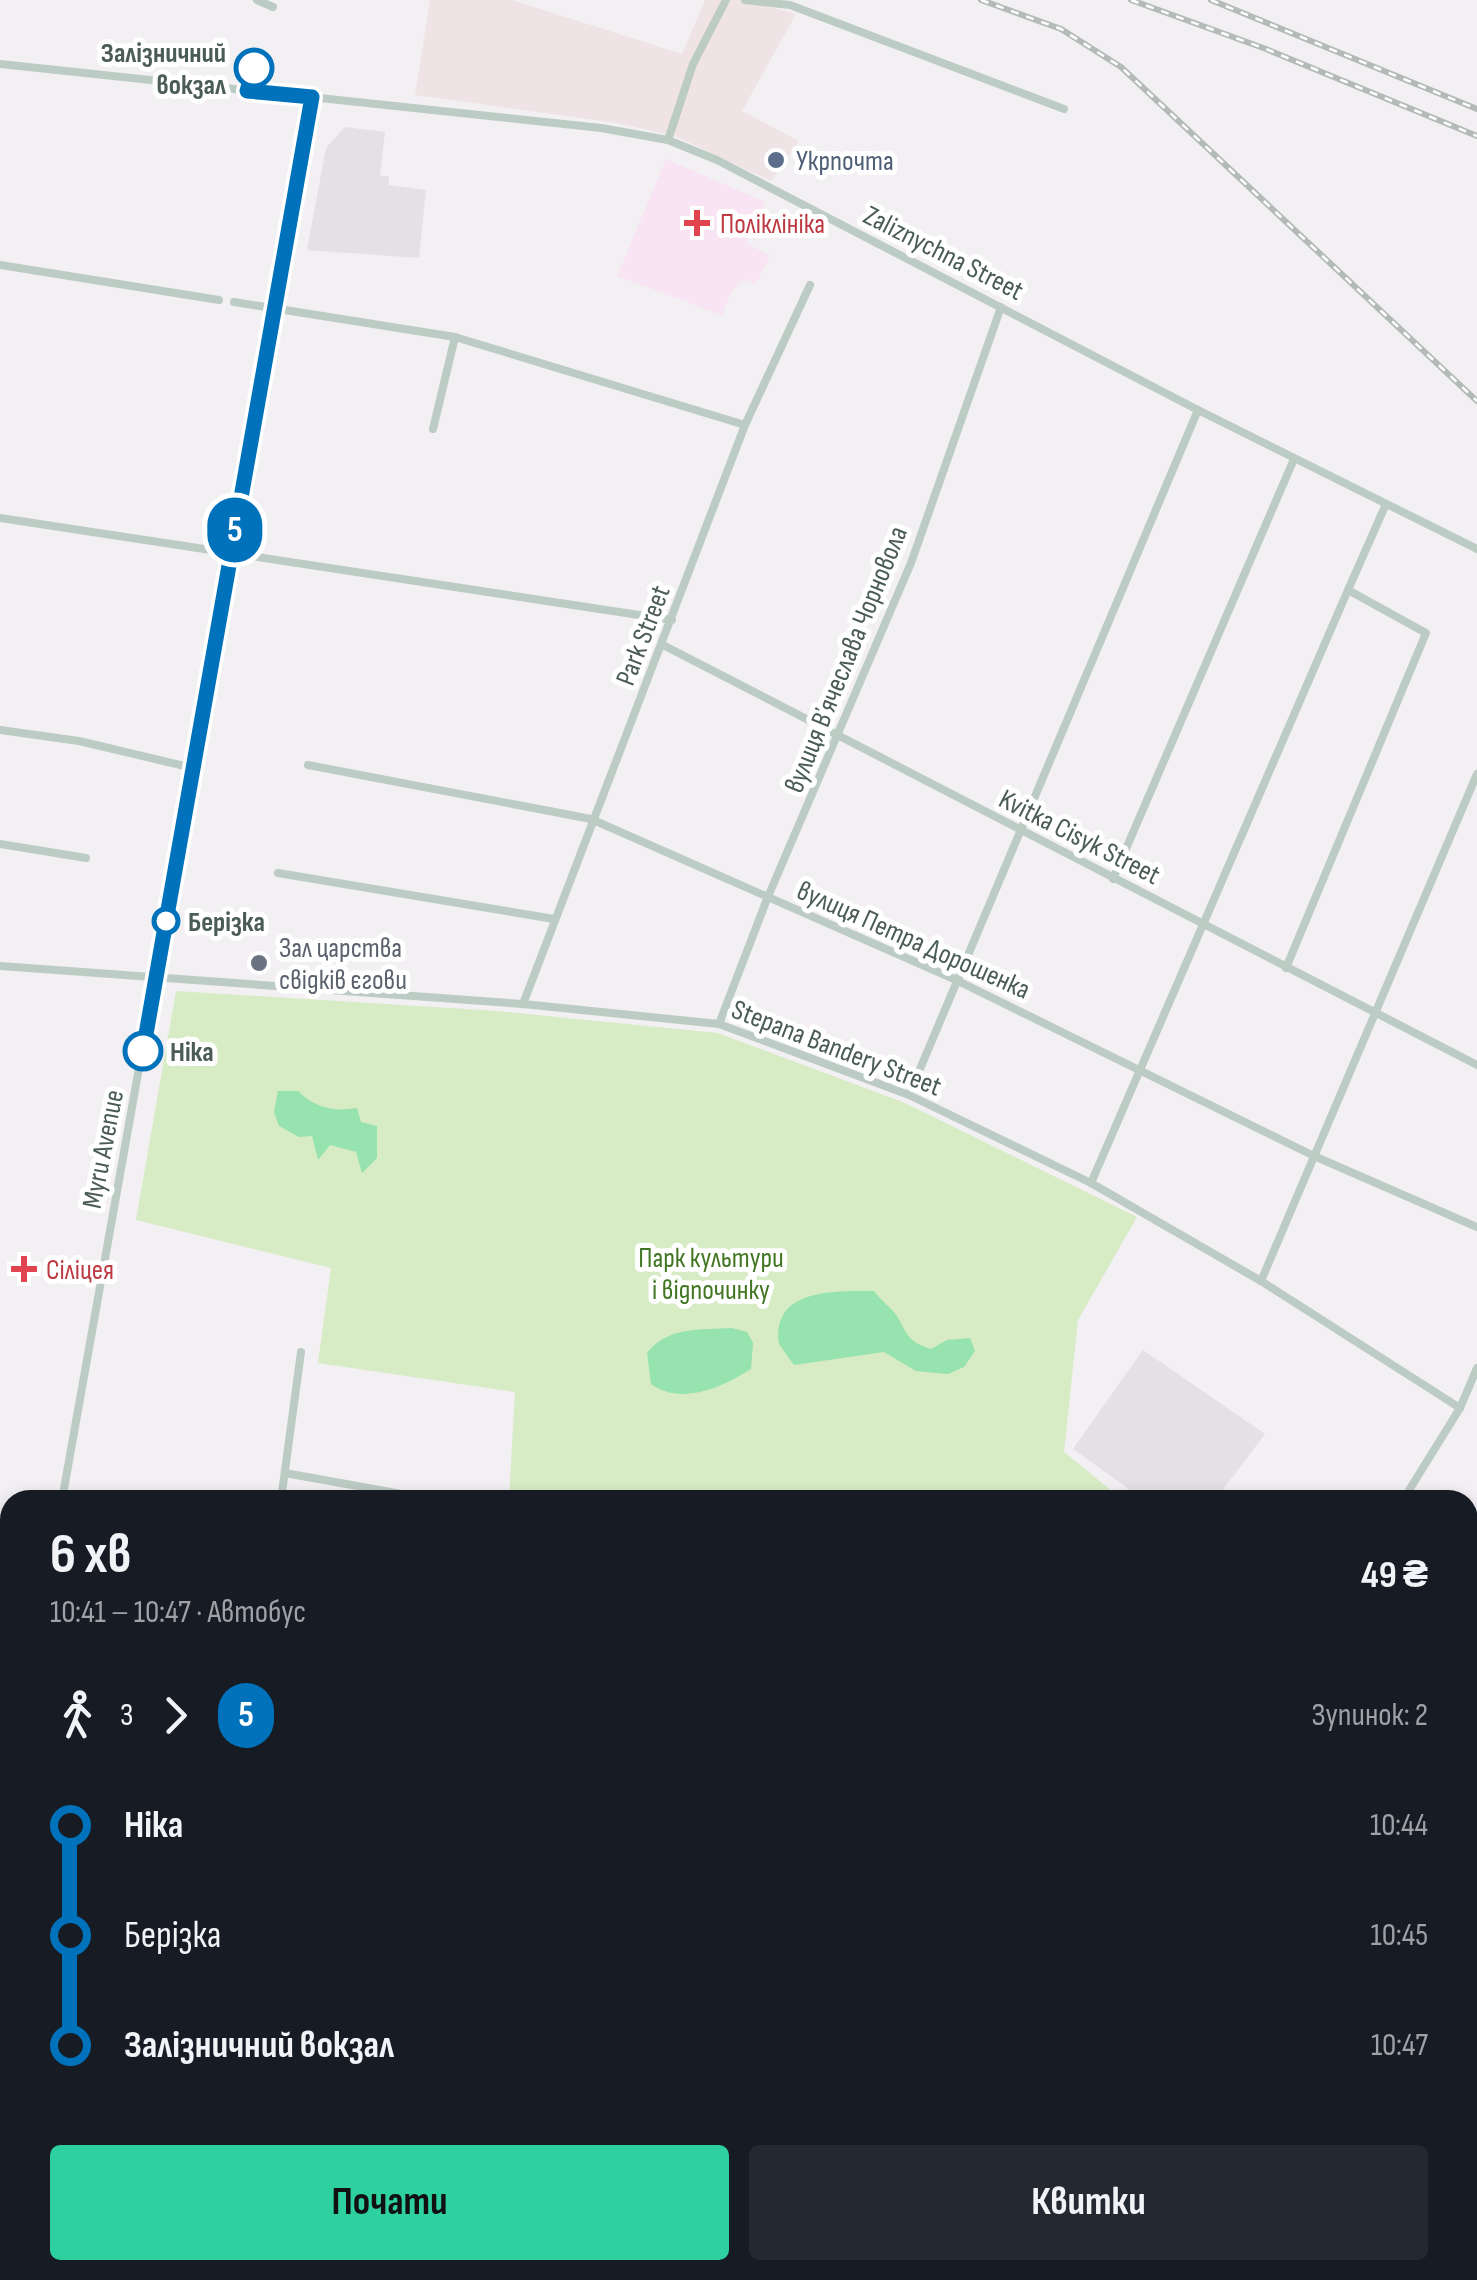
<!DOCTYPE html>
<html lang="uk">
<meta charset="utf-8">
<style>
:root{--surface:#171b24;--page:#242831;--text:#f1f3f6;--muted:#9ea1a6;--accent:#2dd09e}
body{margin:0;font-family:"Sofia Sans Condensed",sans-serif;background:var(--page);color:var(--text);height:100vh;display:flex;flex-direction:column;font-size:38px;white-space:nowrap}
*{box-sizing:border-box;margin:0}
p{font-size:32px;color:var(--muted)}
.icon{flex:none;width:55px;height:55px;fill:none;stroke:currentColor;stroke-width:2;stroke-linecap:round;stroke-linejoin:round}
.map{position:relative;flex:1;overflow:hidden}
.side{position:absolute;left:0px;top:1490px;width:1478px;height:790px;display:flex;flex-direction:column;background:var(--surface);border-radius:30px 30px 0 0;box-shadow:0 5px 15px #0003}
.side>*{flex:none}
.badge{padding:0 20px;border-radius:32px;font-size:35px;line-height:65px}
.map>.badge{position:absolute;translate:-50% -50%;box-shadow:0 0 0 5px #fff}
.legs{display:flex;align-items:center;gap:15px;height:110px;padding:0 50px;font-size:32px}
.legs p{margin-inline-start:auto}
.head{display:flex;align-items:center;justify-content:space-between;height:170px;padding:0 50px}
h1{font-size:55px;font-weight:700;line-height:75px}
.cta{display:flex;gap:20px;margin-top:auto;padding:20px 50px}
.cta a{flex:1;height:115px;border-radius:10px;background:var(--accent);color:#111;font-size:40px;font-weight:700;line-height:115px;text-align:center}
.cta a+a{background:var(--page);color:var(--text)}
ul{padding:0 50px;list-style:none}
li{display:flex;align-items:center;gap:35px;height:110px;font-size:38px}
li i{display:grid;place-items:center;width:15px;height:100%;margin:0 12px;background:currentColor}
li i::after{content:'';width:25px;height:25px;margin:-12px;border:8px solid;border-radius:50%;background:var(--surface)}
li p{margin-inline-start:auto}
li:first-child i{background:linear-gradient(#0000 50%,currentColor 0)}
li:last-child i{background:linear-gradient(currentColor 50%,#0000 0)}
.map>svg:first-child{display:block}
.commercial{fill:#efe3e5}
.education{fill:#e3e1e4}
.medical{fill:#f9e4f4}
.green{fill:#d7ebc4}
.water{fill:#96e3b0}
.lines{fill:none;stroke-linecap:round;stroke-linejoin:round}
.street{stroke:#bdcbc5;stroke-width:8}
.rail-casing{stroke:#b3bab8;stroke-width:6}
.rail{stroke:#fff;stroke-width:2.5;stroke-dasharray:8;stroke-linecap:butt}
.line-1-casing{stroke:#fff;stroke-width:22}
.line-1{stroke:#0072bc;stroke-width:15}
.stop-1-dot{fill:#fff;stroke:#0072bc;stroke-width:5}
.service-dot{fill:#5c6f8a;stroke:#fff;stroke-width:4}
.health-dot{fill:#e0444e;stroke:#fff;stroke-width:4}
.worship-dot{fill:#6b7280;stroke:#fff;stroke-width:4}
.labels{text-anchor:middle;stroke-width:10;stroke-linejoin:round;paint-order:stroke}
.stop-label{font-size:28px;font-weight:bold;fill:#4a5c55;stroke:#fff;text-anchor:start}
.service-label{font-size:28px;fill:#4e5e75;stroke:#fff;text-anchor:start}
.health-label{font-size:28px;fill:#be3a42;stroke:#fff;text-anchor:start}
.street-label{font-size:28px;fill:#4a5c55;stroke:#fff}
.worship-label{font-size:28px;fill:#5b616d;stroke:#fff;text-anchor:start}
.park-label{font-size:28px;fill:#417622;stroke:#fff}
</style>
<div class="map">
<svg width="1477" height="2280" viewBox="0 0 1477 2280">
<rect width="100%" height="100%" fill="#f2f0f2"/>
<polygon class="commercial" points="430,0 512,0 682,54 705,0 745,0 796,14 742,111 799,141 771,181 675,136 617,123 415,95"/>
<g class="education">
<polygon points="345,127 385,132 380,176 389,176 389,185 426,190 419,258 307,250 326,148"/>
<polygon points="1143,1350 1265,1434 1215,1500 1144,1500 1073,1449"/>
</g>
<polygon class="medical" points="666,159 765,202 746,243 770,256 756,284 744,279 732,291 722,315 617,276"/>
<polygon class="green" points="176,991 497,1011 718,1033 905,1103 1137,1217 1078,1320 1064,1452 1123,1500 509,1500 515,1392 318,1363 331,1268 136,1220"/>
<g class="water">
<path d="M278,1091H298C315,1108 334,1112 357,1108L361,1122L377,1126V1158L362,1173L356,1152L330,1145L318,1160L312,1136L299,1137L279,1126L274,1112Z"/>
<path d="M874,1291C880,1300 892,1308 897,1316C908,1335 908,1342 931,1349L947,1340L970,1338L975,1351L964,1367L948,1374L916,1371L884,1352L794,1365L779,1344C771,1288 835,1291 874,1291Z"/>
<path d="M732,1328L747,1332L753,1343L751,1369C723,1387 681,1406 651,1384L647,1353C668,1326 701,1330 732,1328Z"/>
</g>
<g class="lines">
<g class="street">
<polyline points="257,0 273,7"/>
<polyline points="745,0 790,5 1064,109"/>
<polyline points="0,64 601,128 668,140 717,160 1198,410 1477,549"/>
<polyline points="668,140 693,64 726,0"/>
<polyline points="0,265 219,300"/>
<polyline points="234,302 455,337 745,425"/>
<polyline points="433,429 455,337"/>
<polyline points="0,518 672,620"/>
<polyline points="1348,590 1386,504"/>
<polyline points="663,645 1477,1065"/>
<polyline points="0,730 79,741 193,768"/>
<polyline points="308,765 591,819 954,979 1314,1156 1477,1227"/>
<polyline points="0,844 86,858"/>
<polyline points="278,873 554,919"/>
<polyline points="1113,879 1294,459"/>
<polyline points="0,966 523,1004 719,1024 909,1095 1091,1183 1261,1281 1460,1408"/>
<polyline points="523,1004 745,425 810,285"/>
<polyline points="719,1024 767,899 911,563 1001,307"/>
<polyline points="909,1095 1198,410"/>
<polyline points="1091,1183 1348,590 1426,633 1286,968"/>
<polyline points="1261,1281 1477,774"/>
<polyline points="285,1473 435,1500"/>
<polyline points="62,1500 312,97"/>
<polyline points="281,1500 301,1352"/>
<polyline points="1403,1500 1460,1408 1477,1368"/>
<polyline points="0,1518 10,1520"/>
<polyline points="0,1725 10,1727"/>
<polyline points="0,1846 10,1789"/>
<polyline points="1209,2270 1227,2280"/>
<polyline points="768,2280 777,2270"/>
<polyline points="894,2280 918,2280"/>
<polyline points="1047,2280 1056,2270"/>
</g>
<defs>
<g id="rail">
<polyline points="981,0 1061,29 1121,67 1477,401"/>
<polyline points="1131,0 1266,49 1477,136"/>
<polyline points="1211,0 1477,109"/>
</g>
</defs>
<use href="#rail" class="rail-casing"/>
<use href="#rail" class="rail"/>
</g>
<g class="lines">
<defs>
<polyline id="line-1" points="143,1051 312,97 247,91 254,68"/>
</defs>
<use href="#line-1" class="line-1-casing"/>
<use href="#line-1" class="line-1"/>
</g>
<g class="stop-1-dot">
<circle cx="254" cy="68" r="18"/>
<circle cx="166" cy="921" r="12"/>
<circle cx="143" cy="1051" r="18"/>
</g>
<circle class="service-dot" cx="776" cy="160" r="10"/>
<g class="health-dot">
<path d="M692 208h10v10h10v10h-10v10h-10v-10h-10v-10h10z"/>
<path d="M19 1254h10v10h10v10h-10v10h-10v-10h-10v-10h10z"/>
</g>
<circle class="worship-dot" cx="259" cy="963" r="10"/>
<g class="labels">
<g class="stop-label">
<text x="226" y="62" text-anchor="end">Залізничний<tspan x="226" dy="32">вокзал</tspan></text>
<text x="188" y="931">Берізка</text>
<text x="170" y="1061">Ніка</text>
</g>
<g class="service-label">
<text x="796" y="170">Укрпочта</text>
</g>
<g class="health-label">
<text x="720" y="233">Поліклініка</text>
<text x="46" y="1279">Сіліцея</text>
</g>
<g class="street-label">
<text transform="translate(944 252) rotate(27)" y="10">Zaliznychna Street</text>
<text transform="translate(642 635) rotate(-69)" y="10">Park Street</text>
<text transform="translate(845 659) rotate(-68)" y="10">вулиця Вʼячеслава Чорновола</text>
<text transform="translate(1080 836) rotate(27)" y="10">Kvitka Cisyk Street</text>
<text transform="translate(914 939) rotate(24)" y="10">вулиця Петра Дорошенка</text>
<text transform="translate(837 1047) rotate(21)" y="10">Stepana Bandery Street</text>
<text transform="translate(102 1149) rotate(-79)" y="10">Myru Avenue</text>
</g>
<g class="worship-label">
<text x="279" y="957">Зал царства<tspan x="279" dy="32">свідків єгови</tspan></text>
</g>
<g class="park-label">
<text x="711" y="1267">Парк культури<tspan x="711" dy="32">і відпочинку</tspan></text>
</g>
</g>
</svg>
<b class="badge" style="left:235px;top:530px;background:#0072bc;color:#fff">5</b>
<section class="side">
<div class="head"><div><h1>6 хв</h1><p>10:41 – 10:47 · Автобус</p></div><b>49 ₴</b></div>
<div class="legs"><svg class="icon" aria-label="walk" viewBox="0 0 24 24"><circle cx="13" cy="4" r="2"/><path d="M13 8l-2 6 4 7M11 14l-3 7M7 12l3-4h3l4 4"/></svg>3<svg class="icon" aria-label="forward" viewBox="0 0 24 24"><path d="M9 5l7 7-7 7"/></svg><b class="badge" style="background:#0072bc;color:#fff">5</b><p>Зупинок: 2</p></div>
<ul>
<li><i style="color:#0072bc"></i><b>Ніка</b><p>10:44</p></li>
<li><i style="color:#0072bc"></i><span>Берізка</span><p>10:45</p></li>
<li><i style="color:#0072bc"></i><b>Залізничний вокзал</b><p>10:47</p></li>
</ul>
<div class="cta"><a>Почати</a><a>Квитки</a></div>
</section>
</div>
